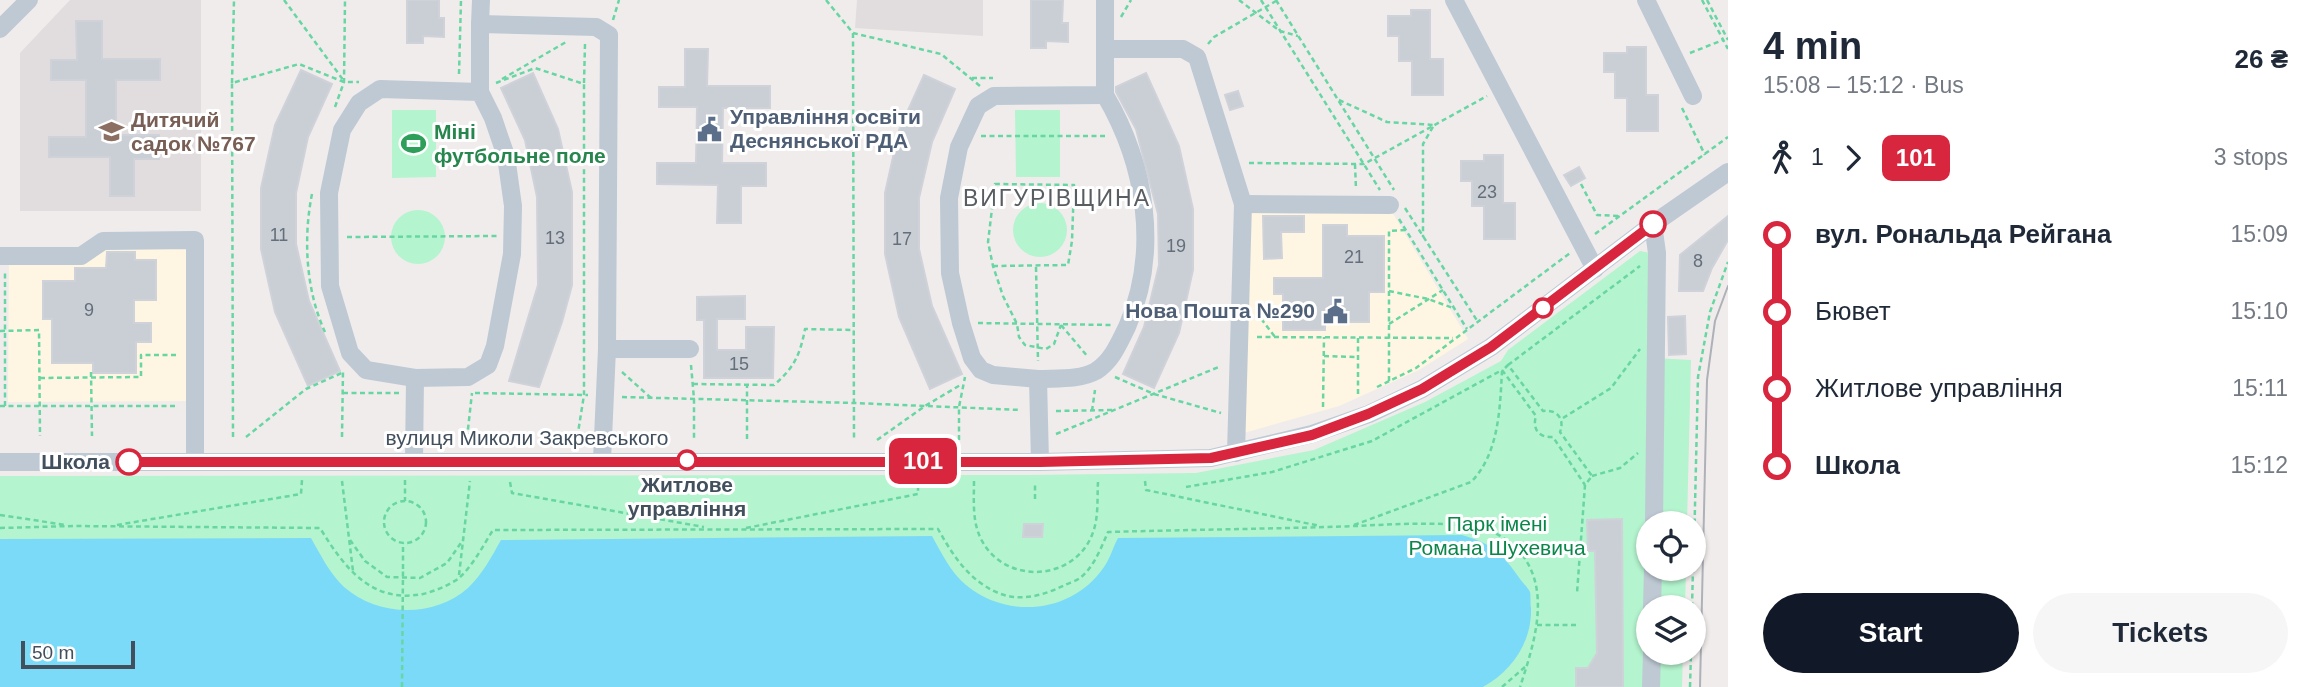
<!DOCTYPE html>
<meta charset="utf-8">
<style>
:root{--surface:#fff;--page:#f6f6f7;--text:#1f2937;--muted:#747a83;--accent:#111827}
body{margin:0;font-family:Arial,sans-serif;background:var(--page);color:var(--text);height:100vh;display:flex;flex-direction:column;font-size:26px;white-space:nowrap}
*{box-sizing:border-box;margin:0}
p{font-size:23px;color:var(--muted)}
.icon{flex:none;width:38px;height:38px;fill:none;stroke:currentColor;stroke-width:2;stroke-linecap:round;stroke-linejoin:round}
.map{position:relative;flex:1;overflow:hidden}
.side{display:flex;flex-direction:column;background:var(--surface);width:595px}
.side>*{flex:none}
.badge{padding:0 14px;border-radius:10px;font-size:24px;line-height:46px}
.controls{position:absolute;left:1636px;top:511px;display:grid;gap:14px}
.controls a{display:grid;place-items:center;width:70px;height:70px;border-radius:50%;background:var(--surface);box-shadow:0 2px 5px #0004;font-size:35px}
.scale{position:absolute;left:21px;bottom:18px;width:114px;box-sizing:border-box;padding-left:7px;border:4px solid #424f5c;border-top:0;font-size:19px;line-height:24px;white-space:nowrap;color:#424f5c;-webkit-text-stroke:5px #fff;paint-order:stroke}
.map>.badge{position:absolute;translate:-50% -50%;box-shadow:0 0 0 4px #fff}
.legs{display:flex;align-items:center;gap:10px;height:77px;padding:0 35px;font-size:23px}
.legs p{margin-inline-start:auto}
.head{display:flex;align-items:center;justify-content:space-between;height:119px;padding:0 35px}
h1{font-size:38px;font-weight:700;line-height:52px}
.button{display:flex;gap:14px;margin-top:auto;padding:14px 35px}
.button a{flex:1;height:80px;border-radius:42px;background:var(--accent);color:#fff;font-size:28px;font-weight:700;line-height:80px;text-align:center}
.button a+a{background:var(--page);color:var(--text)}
ul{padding:0 35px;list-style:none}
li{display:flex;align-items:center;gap:24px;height:77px;font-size:26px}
li i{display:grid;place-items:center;width:10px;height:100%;margin:0 9px;background:currentColor}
li i::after{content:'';width:18px;height:18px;margin:-9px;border:5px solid;border-radius:50%;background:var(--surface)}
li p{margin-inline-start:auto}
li:first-child i{background:linear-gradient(#0000 50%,currentColor 0)}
li:last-child i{background:linear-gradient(currentColor 50%,#0000 0)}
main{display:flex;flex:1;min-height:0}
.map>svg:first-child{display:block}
.commercial{fill:#fef6e2}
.education{fill:#e1ddde}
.green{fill:#b4f4ce}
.water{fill:#7bdaf7}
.building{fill:#caced5;stroke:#cfd2d9;stroke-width:2}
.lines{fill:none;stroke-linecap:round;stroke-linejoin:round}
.path{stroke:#68d6a2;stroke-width:2.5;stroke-dasharray:5 3.5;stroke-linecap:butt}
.minor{stroke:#bec9d4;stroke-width:18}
.tram{stroke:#aeb1b8;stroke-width:2}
.path-bridge{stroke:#68d6a2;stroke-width:2.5;stroke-dasharray:5 3.5;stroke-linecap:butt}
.line-1-casing{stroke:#fff;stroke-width:16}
.line-1{stroke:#d7263d;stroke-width:10}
.stop-1-dot{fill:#fff;stroke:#d7263d;stroke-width:3.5}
.labels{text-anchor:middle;stroke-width:6;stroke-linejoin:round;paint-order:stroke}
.number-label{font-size:18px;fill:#646f7a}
.service-label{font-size:21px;font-weight:bold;fill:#4e5e75;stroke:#fff;text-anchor:start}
.education-label{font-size:21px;font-weight:bold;fill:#785e54;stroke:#fff;text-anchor:start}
.leisure-label{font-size:21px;font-weight:bold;fill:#27864d;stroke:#fff;text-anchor:start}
.street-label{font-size:21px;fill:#424f5c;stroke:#fff}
.stop-label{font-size:21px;font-weight:bold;fill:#424f5c;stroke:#fff;text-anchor:end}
.park-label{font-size:21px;fill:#0b864b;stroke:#fff}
.neighbourhood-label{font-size:23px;letter-spacing:2px;fill:#585d62;stroke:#fff}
</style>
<main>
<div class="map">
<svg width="1728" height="687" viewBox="0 0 1728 687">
<rect width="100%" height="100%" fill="#f0ecec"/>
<g class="commercial">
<polygon points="1245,205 1389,207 1468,339 1419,370 1339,406 1240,434"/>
<polygon points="104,243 188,243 188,401 8,402 9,260"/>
</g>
<g class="education">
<polygon points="70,0 201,0 201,211 20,211 20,53"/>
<polygon points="857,0 983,0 983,36 855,28"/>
</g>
<g class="green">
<polygon points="392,110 436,110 436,177 392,178"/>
<polygon points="1015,110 1060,110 1060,177 1016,177"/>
<circle cx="1040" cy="230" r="27"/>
<circle cx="418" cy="237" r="27"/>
<polygon points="1640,251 1650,253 1653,358 1691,360 1687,523 1648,523 1648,569 1686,569 1685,607 1648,607 1648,653 1683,653 1682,687 0,687 0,476 1026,475 1196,473 1314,450 1425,402 1501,361 1508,350"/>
</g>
<path class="water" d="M1462,535C1493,544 1502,553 1520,579C1523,583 1528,588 1530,592C1531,596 1530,604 1531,608C1532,642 1512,671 1483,687H0V539L311,538C320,554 330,574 344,587C378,617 434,618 468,588C482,575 492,556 501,540L932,536C941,552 951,573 966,585C1008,620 1073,613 1104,567C1110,559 1113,547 1118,538Z"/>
<g class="building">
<polygon points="407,0 439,0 439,18 444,18 444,37 423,36 423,43 407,43"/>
<polygon points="1031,0 1063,0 1062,23 1068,23 1068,42 1046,41 1046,48 1031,48"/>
<polygon points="1411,10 1430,10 1430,59 1443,59 1443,95 1412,95 1412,61 1399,61 1399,36 1388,36 1388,16 1411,16"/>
<polygon points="76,21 102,21 102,59 160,59 160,80 116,80 116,135 159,135 159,159 134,159 134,196 110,196 110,157 49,157 49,137 86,137 86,80 51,80 51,60 77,60"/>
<polygon points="1627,47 1646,47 1646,95 1658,95 1658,131 1627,131 1627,98 1615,98 1615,72 1604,72 1604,53 1627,53"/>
<polygon points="685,49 708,49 707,86 770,86 770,108 723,108 722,163 766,163 766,186 741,186 741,223 717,223 718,185 657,184 657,163 696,163 697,107 659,107 659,87 685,87"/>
<polygon points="301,70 332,84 308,137 296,193 296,244 309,301 340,371 308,386 275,312 261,249 261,188 275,125"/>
<polygon points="533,73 558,129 572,192 572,285 562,322 539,387 509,381 538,285 537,197 525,140 501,88"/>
<polygon points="1146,73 1179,146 1193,209 1193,270 1179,333 1154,388 1123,374 1144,327 1159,265 1158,214 1136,129 1116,92 1116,87"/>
<polygon points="924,75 955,89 932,142 919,198 919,249 932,306 962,374 930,389 899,317 885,254 885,193 899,130"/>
<polygon points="1238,91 1243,106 1230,110 1225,95"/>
<polygon points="1484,155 1503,155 1503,203 1515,203 1515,239 1484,239 1484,206 1472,206 1472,181 1461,181 1461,161 1484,161"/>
<polygon points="1579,167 1585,178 1571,186 1564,175"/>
<polygon points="1263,216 1304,216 1304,232 1281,232 1282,258 1264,259"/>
<polygon points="1728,216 1728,240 1712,268 1703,291 1679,291 1680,255"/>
<polygon points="1323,225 1347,225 1347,236 1384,236 1384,292 1369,292 1369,322 1325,322 1325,330 1283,330 1283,294 1274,294 1274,278 1323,278"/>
<polygon points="107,252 135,252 135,260 156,260 156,300 134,300 134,323 151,323 151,342 136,342 136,373 93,373 93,363 52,363 52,319 43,319 43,281 75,281 75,268 106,268"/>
<polygon points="745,296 745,319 717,319 717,350 746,350 746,327 774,327 773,378 704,378 704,320 697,320 697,297"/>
<polygon points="1685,316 1686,354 1669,355 1668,317"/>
<polygon points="1622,519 1623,687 1576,687 1576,668 1588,668 1597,653 1595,551 1588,551 1587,520"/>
<polygon points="1024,524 1043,524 1042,537 1023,537"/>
</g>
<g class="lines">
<g class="path">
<polyline points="284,0 344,81"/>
<polyline points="826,0 853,33 941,54 980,86"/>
<polyline points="1239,0 1280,31 1298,36"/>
<polyline points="1261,0 1380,190"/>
<polyline points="1276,0 1394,190"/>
<polyline points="1702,0 1728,49"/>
<polyline points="1707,0 1728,40"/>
<polyline points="1121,17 1131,0"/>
<polyline points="613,20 619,0"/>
<polyline points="853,33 854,439"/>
<polyline points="1208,44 1214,37 1276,1"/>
<polyline points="1690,53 1723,40"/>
<polyline points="459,74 461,0"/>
<polyline points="972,78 993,78"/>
<polyline points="502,79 566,42"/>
<polyline points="232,83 234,0"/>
<polyline points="496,83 535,68 584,84 584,395 577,439"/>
<polyline points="584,83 585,44"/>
<polyline points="1339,100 1387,122 1434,125 1423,144 1423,237"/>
<polyline points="335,107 344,82 345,0"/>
<polyline points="1682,108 1705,155"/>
<polyline points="981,136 1107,136"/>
<polyline points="1249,163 1364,164 1487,96"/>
<polyline points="1355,164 1356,189"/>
<polyline points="1581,184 1597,215 1621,216"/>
<path d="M312,194C303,239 306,291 325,332"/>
<polyline points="1405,208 1478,322"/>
<polyline points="1399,219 1467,329"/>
<polyline points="1595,234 1728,137"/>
<polyline points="347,237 498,236"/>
<polyline points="993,266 1068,265 1072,241 1074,185 995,184 988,242 993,266 1003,296 1017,324 1019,337 1025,345 1046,349 1054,344 1061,325"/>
<polyline points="1036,267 1038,361"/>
<polyline points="1389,291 1428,299 1453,308"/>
<polyline points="1256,312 1275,337"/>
<polyline points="978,323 1111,325"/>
<polyline points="1389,324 1443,290"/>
<polyline points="1061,325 1088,357"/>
<polyline points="0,331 39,330 40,436"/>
<polyline points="1257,337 1453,338"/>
<polyline points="1358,338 1358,395"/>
<polyline points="1324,356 1358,357"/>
<polyline points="691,365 694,399 694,439"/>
<polyline points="1508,365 1640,266"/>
<path d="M1505,368L1508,365L1543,411C1557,409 1565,419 1560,432L1592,476L1585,485L1577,593"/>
<path d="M1502,370L1536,416C1532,429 1539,438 1553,437L1585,485"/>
<polyline points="91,372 92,436"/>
<polyline points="622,372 651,398"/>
<polyline points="1115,377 1154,394 1221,413"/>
<polyline points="40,378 141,377 141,355 178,355"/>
<polyline points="1389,381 1389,231 1406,230"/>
<path d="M693,384L774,385C794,368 800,355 805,329L854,330"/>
<polyline points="1377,387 1416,368 1570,253"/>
<polyline points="343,393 399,393"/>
<polyline points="475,393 588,395"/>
<polyline points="622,397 854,403 1021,410"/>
<polyline points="0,406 178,406"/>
<polyline points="5,406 5,270"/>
<polyline points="1323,407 1324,337"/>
<polyline points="1056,411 1114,410"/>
<polyline points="1092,411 1095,390"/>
<polyline points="1563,418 1611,388 1640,349"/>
<polyline points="1056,434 1221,366"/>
<polyline points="233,437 232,83 299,64 344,82 359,82"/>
<polyline points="246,437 306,389 344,372"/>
<polyline points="342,437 343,370"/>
<polyline points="467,438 472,393"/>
<polyline points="747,439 747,385"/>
<polyline points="877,440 925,406 962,384"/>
<polyline points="959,440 959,407 965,377"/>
<polyline points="1592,476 1620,468 1638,453"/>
<polyline points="405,480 405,501"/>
<polyline points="342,481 353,571"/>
<path d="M974,481C974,501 972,521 981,539C1004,585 1073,582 1092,535C1099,518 1097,499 1098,482"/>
<polyline points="1145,481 1146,490 1320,526"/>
<polyline points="510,482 512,493 704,527"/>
<polyline points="1186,487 1272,472 1372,441 1502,370"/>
<polyline points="1035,499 1035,482"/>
<circle cx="405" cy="522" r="21"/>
<polyline points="0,515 66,525"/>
<polyline points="117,525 301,494 302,480"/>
<path d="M1354,525L1471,482C1499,454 1500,408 1502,371"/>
<path d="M0,528L73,526L320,528C344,567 371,604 423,594C435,591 447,586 458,579C472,567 483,546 493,530L938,529C950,550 962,570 982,584C1010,604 1036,599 1065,585C1069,583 1076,581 1080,578C1094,567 1101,548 1108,532C1181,530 1254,529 1327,527C1377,526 1427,520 1476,527C1491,529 1508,539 1518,550C1553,588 1534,644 1520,687"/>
<polyline points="746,528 918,494 918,480"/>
<polyline points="350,540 365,561 387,577 420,578 447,563 463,540"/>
<polyline points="1694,549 1698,377 1710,312 1728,262"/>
<polyline points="403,569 403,543"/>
<polyline points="459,575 470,481"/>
<polyline points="1692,607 1693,569"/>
<polyline points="1537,625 1576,625"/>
<polyline points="1502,687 1525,667"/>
<polyline points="1690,687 1691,653"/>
</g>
<g class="minor">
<polyline points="1454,0 1595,269"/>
<polyline points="1646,0 1693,96"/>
<polyline points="480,24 481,0"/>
<polyline points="0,29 29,0"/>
<polyline points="1105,49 1183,49 1197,57 1243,204 1236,453"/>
<polyline points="480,92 380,89 359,103 342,130 329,193 330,286 350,353 366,370 415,378 468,377 488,365 495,346 512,254 513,206 506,156 493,118 480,92 480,24 596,27 609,35 607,349 602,460"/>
<polyline points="1243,204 1390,205"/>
<polyline points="1653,224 1657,253 1654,523"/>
<polyline points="0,256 81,256 103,241 195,240 195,461"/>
<polyline points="607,349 690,349"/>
<path d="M1038,379C1057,378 1080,380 1096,371C1112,361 1119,343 1127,327C1160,251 1146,165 1105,95"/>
<polyline points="414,461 415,378"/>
<polyline points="0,462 1040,462 1211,458 1312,434 1369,414 1422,389 1491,347 1653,224 1728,172"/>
<polyline points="1040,462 1038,379 993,375 981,370 972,358 961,323 950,273 949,198 959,147 978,106 994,96 1105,95 1105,0"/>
<polyline points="1652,607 1653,569"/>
<polyline points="1651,687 1652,653"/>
</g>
<polyline class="tram" points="1700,687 1707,380 1715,321 1728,286"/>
<polyline class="path-bridge" points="402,687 403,569"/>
</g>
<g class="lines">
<defs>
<polyline id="line-1" points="129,462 1040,462 1211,458 1312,435 1368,414 1422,389 1491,347 1653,224"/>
</defs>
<use href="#line-1" class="line-1-casing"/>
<use href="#line-1" class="line-1"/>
</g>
<defs>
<symbol id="civic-bare" viewBox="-9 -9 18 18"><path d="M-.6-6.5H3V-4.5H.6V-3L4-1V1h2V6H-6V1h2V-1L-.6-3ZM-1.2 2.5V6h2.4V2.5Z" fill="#5c6f8a" stroke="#fff" stroke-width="2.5" paint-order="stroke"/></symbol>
<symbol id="school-bare" viewBox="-9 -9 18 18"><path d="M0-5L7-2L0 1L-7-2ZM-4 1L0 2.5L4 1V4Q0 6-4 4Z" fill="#8d6e63" stroke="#fff" stroke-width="2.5" paint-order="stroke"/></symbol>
<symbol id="stadium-bare" viewBox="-9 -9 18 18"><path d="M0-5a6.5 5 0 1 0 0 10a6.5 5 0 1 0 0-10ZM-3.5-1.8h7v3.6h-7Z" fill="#2e9e5b" stroke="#fff" stroke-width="2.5" paint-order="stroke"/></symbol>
</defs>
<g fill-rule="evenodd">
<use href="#civic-bare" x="692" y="112" width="35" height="35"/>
<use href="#school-bare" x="94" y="114" width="35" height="35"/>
<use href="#stadium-bare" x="396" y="126" width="35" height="35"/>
<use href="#civic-bare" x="1318" y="294" width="35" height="35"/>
</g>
<g class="stop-1-dot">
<circle cx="1653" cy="224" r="12"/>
<circle cx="1543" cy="308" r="9"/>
<circle cx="687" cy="460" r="9"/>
<circle cx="129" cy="462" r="12"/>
</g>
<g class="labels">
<g class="number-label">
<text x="1487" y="198">23</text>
<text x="279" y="241">11</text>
<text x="555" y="244">13</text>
<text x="902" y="245">17</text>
<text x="1176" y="252">19</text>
<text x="1354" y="263">21</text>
<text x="1698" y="267">8</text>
<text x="89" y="316">9</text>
<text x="739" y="370">15</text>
</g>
<g class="service-label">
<text x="730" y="124">Управління освіти<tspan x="730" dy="24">Деснянської РДА</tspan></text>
<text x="1315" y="318" text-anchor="end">Нова Пошта №290</text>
</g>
<g class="education-label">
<text x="131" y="127">Дитячий<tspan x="131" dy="24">садок №767</tspan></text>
</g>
<g class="leisure-label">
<text x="434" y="139">Міні<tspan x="434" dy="24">футбольне поле</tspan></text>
</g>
<g class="street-label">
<text x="527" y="445">вулиця Миколи Закревського</text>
</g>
<g class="stop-label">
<text x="110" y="469">Школа</text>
<text x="687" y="492" text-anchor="middle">Житлове<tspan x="687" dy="24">управління</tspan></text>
</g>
<g class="park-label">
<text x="1497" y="531">Парк імені<tspan x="1497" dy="24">Романа Шухевича</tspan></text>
</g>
<g class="neighbourhood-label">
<text x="1057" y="206">ВИГУРІВЩИНА</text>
</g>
</g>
</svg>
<div class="controls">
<a><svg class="icon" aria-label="locate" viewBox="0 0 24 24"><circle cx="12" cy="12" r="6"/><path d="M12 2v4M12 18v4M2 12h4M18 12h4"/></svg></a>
<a><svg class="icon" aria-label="layers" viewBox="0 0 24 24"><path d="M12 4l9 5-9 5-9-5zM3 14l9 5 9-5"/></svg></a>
</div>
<div class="scale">50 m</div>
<b class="badge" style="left:923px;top:461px;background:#d7263d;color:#fff">101</b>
</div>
<section class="side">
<div class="head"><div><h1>4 min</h1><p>15:08 – 15:12 · Bus</p></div><b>26 ₴</b></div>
<div class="legs"><svg class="icon" aria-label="walk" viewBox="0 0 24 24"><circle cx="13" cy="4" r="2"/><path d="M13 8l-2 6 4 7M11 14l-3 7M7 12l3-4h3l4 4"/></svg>1<svg class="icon" aria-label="forward" viewBox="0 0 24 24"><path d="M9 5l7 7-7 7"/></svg><b class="badge" style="background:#d7263d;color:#fff">101</b><p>3 stops</p></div>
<ul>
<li><i style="color:#d7263d"></i><b>вул. Рональда Рейгана</b><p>15:09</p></li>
<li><i style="color:#d7263d"></i><span>Бювет</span><p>15:10</p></li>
<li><i style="color:#d7263d"></i><span>Житлове управління</span><p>15:11</p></li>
<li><i style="color:#d7263d"></i><b>Школа</b><p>15:12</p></li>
</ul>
<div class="button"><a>Start</a><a>Tickets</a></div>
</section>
</main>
